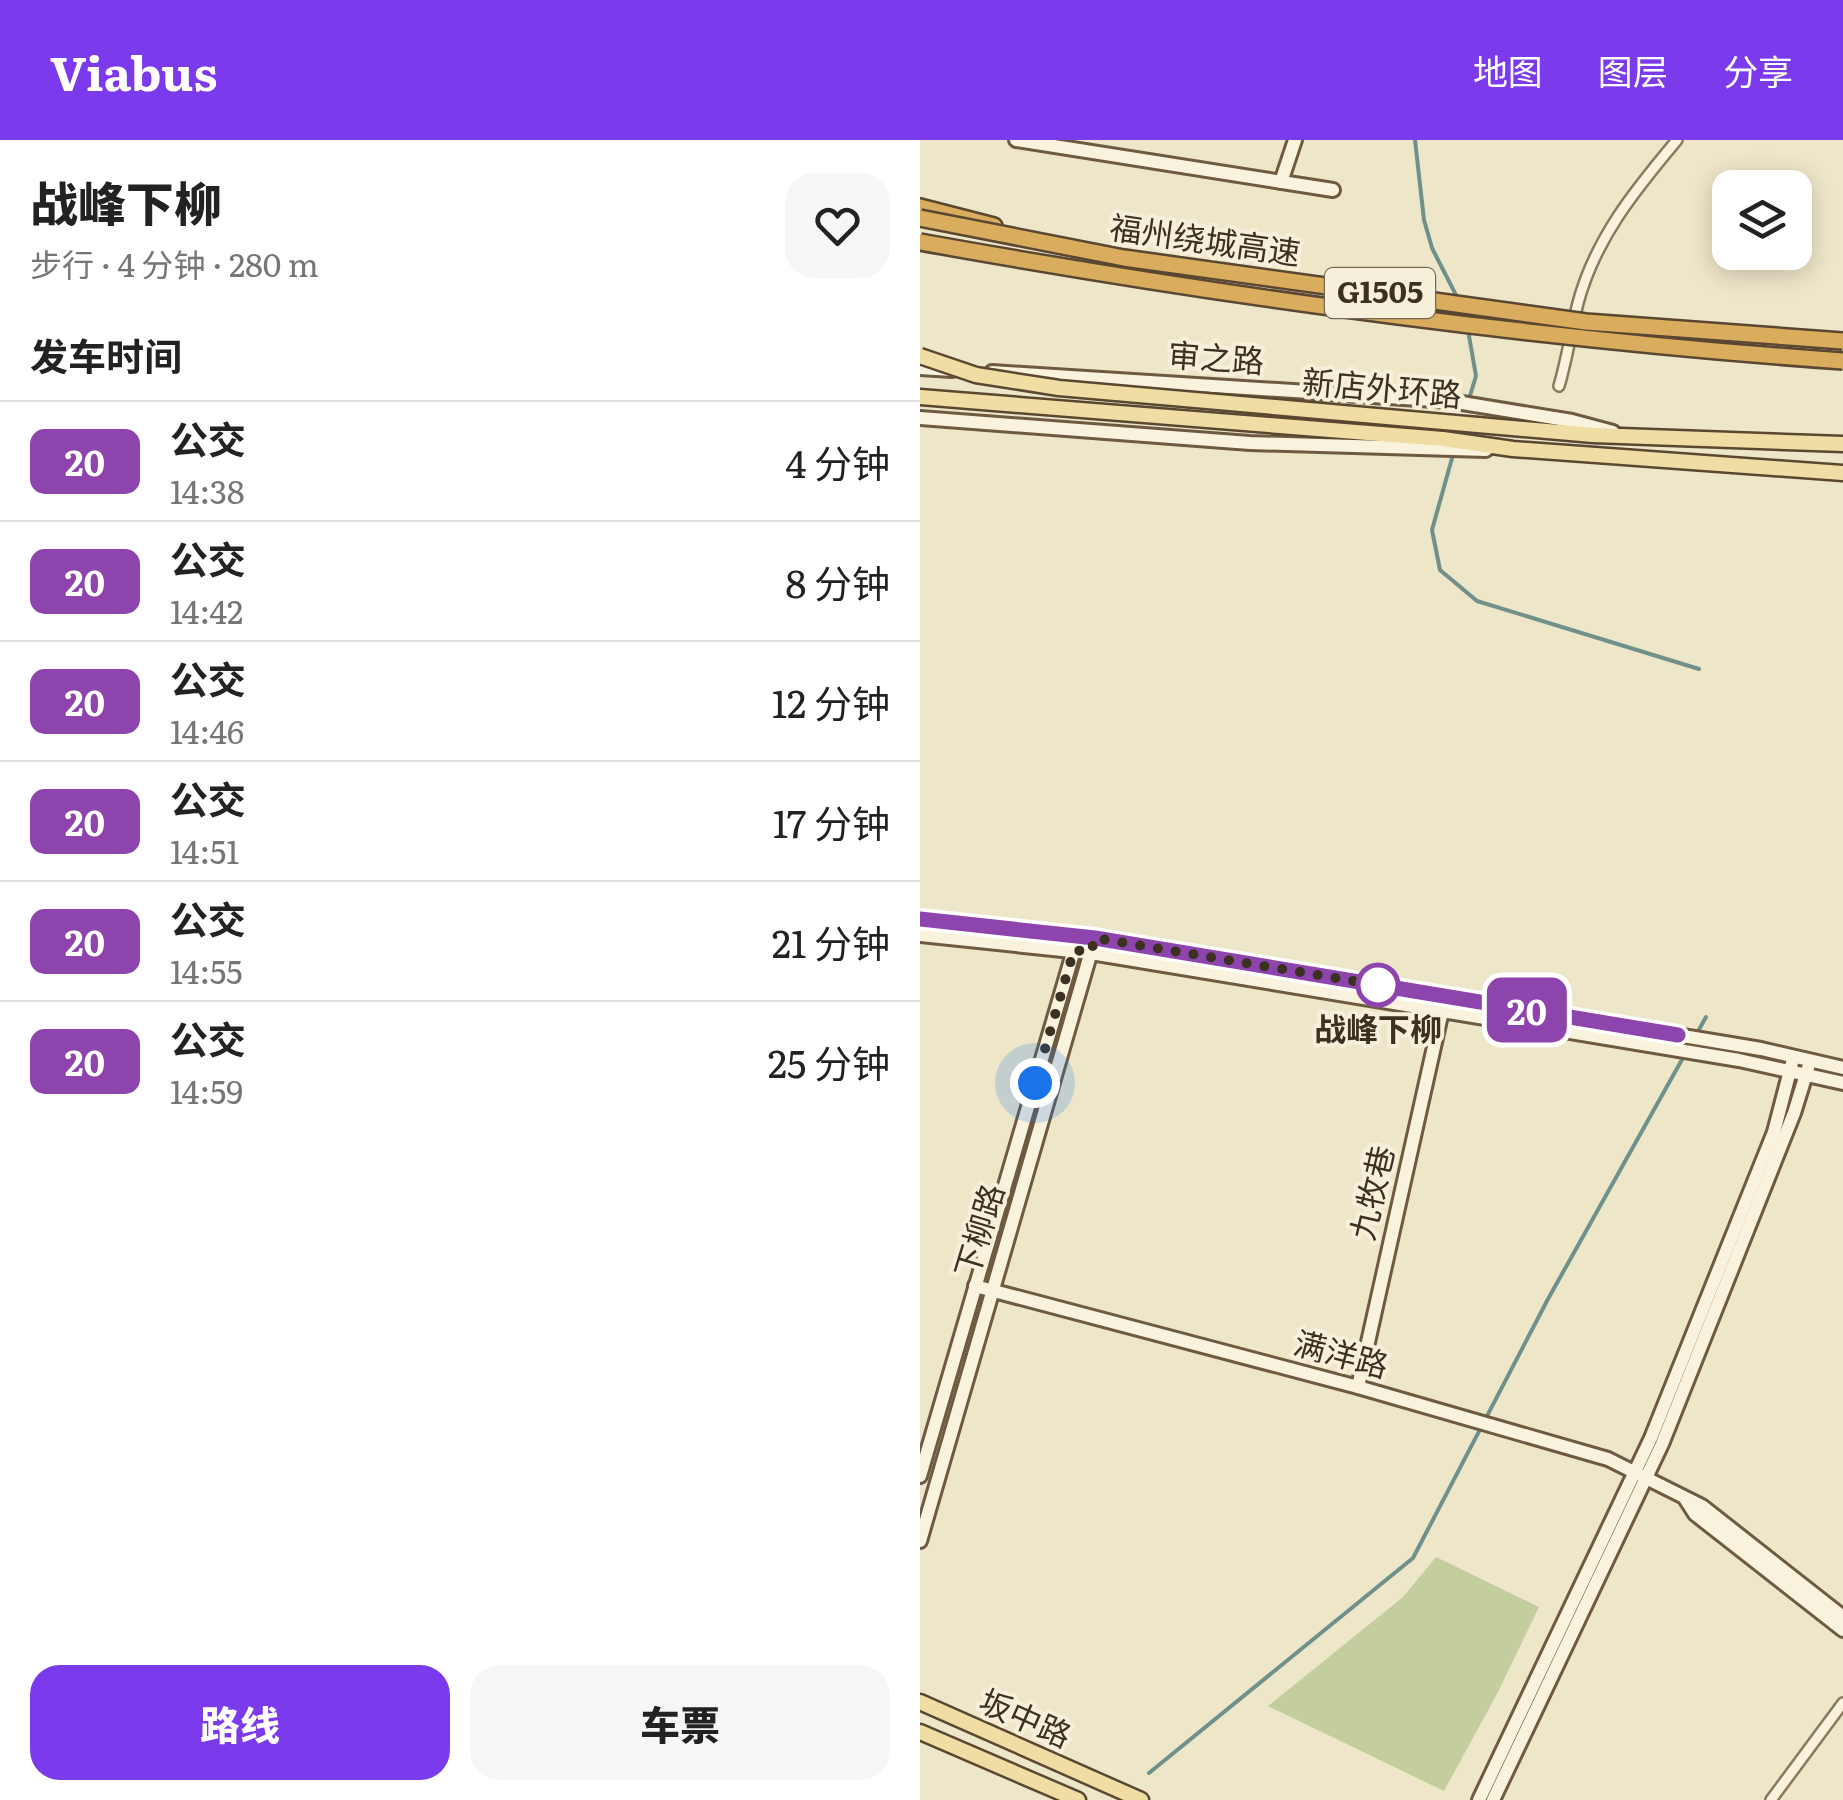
<!DOCTYPE html>
<html lang="zh">
<meta charset="utf-8">
<style>
:root{--surface:#fff;--page:#f6f6f6;--text:#222;--muted:#767676;--line:#e0e0e0;--accent:#7c3aed}
body{margin:0;font-family:Literata,"Noto Sans SC",serif;background:var(--page);color:var(--text);height:100vh;display:flex;flex-direction:column;font-size:38px;white-space:nowrap}
*{box-sizing:border-box;margin:0}
p{font-size:32px;color:var(--muted)}
.icon{flex:none;width:55px;height:55px;fill:none;stroke:currentColor;stroke-width:2;stroke-linecap:round;stroke-linejoin:round}
.map{position:relative;flex:1;overflow:hidden}
.drawer{display:flex;flex-direction:column;background:var(--surface);width:920px}
.drawer>*{flex:none}
.badge{padding:0 20px;border-radius:15px;font-size:35px;line-height:65px}
.fabs{position:absolute;left:792px;top:30px;display:grid;gap:20px}
.fabs a{display:grid;place-items:center;width:100px;height:100px;border-radius:20px;background:var(--surface);box-shadow:0 5px 25px #0003;font-size:50px}
.you{position:absolute;width:50px;height:50px;margin:-25px;border:8px solid #fff;border-radius:50%;background:#1a73e8;box-shadow:0 0 0 15px #1a73e833}
.map>.badge{position:absolute;translate:-50% -50%;box-shadow:0 0 0 5px #fff}
h2{padding:0 30px;font-size:38px;line-height:90px}
.round{display:grid;place-items:center;flex:none;width:105px;height:105px;border-radius:30px;background:var(--page)}
.head{display:flex;align-items:center;justify-content:space-between;height:170px;padding:0 30px}
h1{font-size:48px;font-weight:800;line-height:75px}
.primary-button{display:flex;gap:20px;margin-top:auto;padding:20px 30px}
.primary-button a{flex:1;height:115px;border-radius:30px;background:var(--accent);color:#fff;font-size:40px;font-weight:800;line-height:115px;text-align:center}
.primary-button a+a{background:var(--page);color:var(--text)}
ul{padding:0;list-style:none}
li{display:flex;align-items:center;gap:30px;height:120px;padding:0 30px;border-top:2px solid var(--line)}
li div{flex:1}
li b{display:block;font-size:38px}
li em{font-style:normal}
li .badge{min-width:110px;font-weight:700;text-align:center}
header{display:flex;align-items:center;gap:60px;box-sizing:border-box;height:140px;padding:0 50px;background:var(--accent);color:#fff}
header strong{font-size:48px}
nav{display:flex;gap:55px;margin-inline-start:auto;font-size:35px}
main{display:flex;flex:1;min-height:0}
.map>svg:first-child{display:block}
.green{fill:#c4cd9d}
.lines{fill:none;stroke-linecap:round;stroke-linejoin:round}
.stream{stroke:#70918b;stroke-width:4}
.street-casing{stroke:#8b795e;stroke-width:14}
.secondary-casing{stroke:#6d5a41;stroke-width:18}
.primary-casing{stroke:#594732;stroke-width:19}
.highway-casing{stroke:#594732;stroke-width:20}
.street{stroke:#f9f2dd;stroke-width:9}
.secondary{stroke:#f9f2dd;stroke-width:12}
.primary{stroke:#f0dda3;stroke-width:14}
.highway{stroke:#daac5d;stroke-width:15}
.primary-bridge-casing{stroke:#594732;stroke-width:19;stroke-linecap:butt}
.highway-bridge-casing{stroke:#594732;stroke-width:20;stroke-linecap:butt}
.primary-bridge{stroke:#f0dda3;stroke-width:14}
.highway-bridge{stroke:#daac5d;stroke-width:15}
.line-casing{stroke:#fff;stroke-width:22}
.line{stroke:#8e44ad;stroke-width:15}
.walk{stroke:#3c3021;stroke-width:10;stroke-dasharray:0 18}
.stop-dot{fill:#fff;stroke:#8e44ad;stroke-width:5}
.labels{text-anchor:middle;stroke-width:8;stroke-linejoin:round;paint-order:stroke}
.shield{fill:#f6efd9;stroke:#746958;stroke-width:2.5}
.shield-label{font-size:30px;font-weight:bold;fill:#3c3021}
.street-label{font-size:32px;fill:#3c3021;stroke:#f6efd9}
.stop-label{font-size:32px;font-weight:bold;fill:#3c3021;stroke:#f6efd9}
</style>
<header>
<strong>Viabus</strong>
<nav><a>地图</a><a>图层</a><a>分享</a></nav>
</header>
<main>
<section class="drawer">
<div class="head"><div><h1>战峰下柳</h1><p>步行 · 4 分钟 · 280 m</p></div><a class="round"><svg class="icon" aria-label="heart" viewBox="0 0 24 24"><path d="M12 20l-8-8c-3-5 5-10 8-4 3-6 11-1 8 4z"/></svg></a></div>
<h2>发车时间</h2>
<ul>
<li><span class="badge" style="background:#8e44ad;color:#fff">20</span><div><b>公交</b><p>14:38</p></div><em>4 分钟</em></li>
<li><span class="badge" style="background:#8e44ad;color:#fff">20</span><div><b>公交</b><p>14:42</p></div><em>8 分钟</em></li>
<li><span class="badge" style="background:#8e44ad;color:#fff">20</span><div><b>公交</b><p>14:46</p></div><em>12 分钟</em></li>
<li><span class="badge" style="background:#8e44ad;color:#fff">20</span><div><b>公交</b><p>14:51</p></div><em>17 分钟</em></li>
<li><span class="badge" style="background:#8e44ad;color:#fff">20</span><div><b>公交</b><p>14:55</p></div><em>21 分钟</em></li>
<li><span class="badge" style="background:#8e44ad;color:#fff">20</span><div><b>公交</b><p>14:59</p></div><em>25 分钟</em></li>
</ul>
<div class="primary-button"><a>路线</a><a>车票</a></div>
</section>
<div class="map">
<svg width="923" height="1660" viewBox="0 0 923 1660">
<rect width="100%" height="100%" fill="#eee6c9"/>
<polygon class="green" points="516,1417 619,1467 577,1554 524,1651 348,1566 483,1457"/>
<g class="lines">
<g class="stream">
<polyline points="495,0 504,80 512,108 537,157"/>
<polyline points="548,190 556,236 549,259"/>
<polyline points="534,311 512,390 520,430 557,461 779,529"/>
<polyline points="776,895 786,877"/>
<polyline points="229,1633 493,1418 628,1159 764,916"/>
</g>
<defs>
<g id="street">
<path d="M639,246C647,219 651,191 658,163C675,99 715,50 757,0"/>
<polyline points="851,1660 923,1563"/>
</g>
<g id="secondary">
<polyline points="96,0 413,50"/>
<polyline points="361,42 375,0"/>
<polyline points="0,228 32,230"/>
<polyline points="72,232 530,261 652,281 693,292"/>
<polyline points="0,278 330,303 566,310"/>
<polyline points="0,779 175,798 841,909 923,928"/>
<polyline points="0,795 171,813 819,920 923,943"/>
<polyline points="55,1146 438,1247 688,1319 782,1366 923,1477"/>
<polyline points="438,1247 522,871"/>
<polyline points="0,1336 156,803"/>
<polyline points="766,1360 775,1374 923,1490"/>
<polyline points="0,1401 172,808"/>
<polyline points="559,1660 731,1298 854,992 872,923"/>
<polyline points="573,1660 742,1304 874,973 888,928"/>
</g>
<g id="primary">
<polyline points="0,257 523,299 593,309 923,333"/>
<polyline points="558,285 673,295 923,304"/>
<polyline points="0,1562 221,1660"/>
<polyline points="0,1592 158,1660"/>
</g>
<polyline id="highway" points="0,67 74,86"/>
</defs>
<use href="#street" class="street-casing"/>
<use href="#secondary" class="secondary-casing"/>
<use href="#primary" class="primary-casing"/>
<use href="#highway" class="highway-casing"/>
<use href="#street" class="street"/>
<use href="#secondary" class="secondary"/>
<use href="#primary" class="primary"/>
<use href="#highway" class="highway"/>
<defs>
<polyline id="primary-bridge" points="0,216 56,235 139,248 558,285"/>
<g id="highway-bridge">
<polyline points="0,78 204,118 666,182 923,201"/>
<path d="M0,102C306,157 612,199 923,221"/>
</g>
</defs>
<use href="#primary-bridge" class="primary-bridge-casing"/>
<use href="#highway-bridge" class="highway-bridge-casing"/>
<use href="#primary-bridge" class="primary-bridge"/>
<use href="#highway-bridge" class="highway-bridge"/>
</g>
<g class="lines">
<defs>
<polyline id="line" points="0,779 175,798 758,895"/>
</defs>
<use href="#line" class="line-casing"/>
<use href="#line" class="line"/>
<polyline class="walk" points="115,943 154,810 171,812 175,798 458,845"/>
</g>
<circle class="stop-dot" cx="458" cy="845" r="20"/>
<g class="labels">
<rect class="shield" x="405" y="128" width="110" height="50" rx="8"/>
<g class="shield-label">
<text x="460" y="163">G1505</text>
</g>
<g class="street-label">
<text transform="translate(285 101) rotate(8)" y="11">福州绕城高速</text>
<text transform="translate(296 219) rotate(4)" y="11">审之路</text>
<text transform="translate(462 249) rotate(5)" y="11">新店外环路</text>
<text transform="translate(453 1053) rotate(-77)" y="11">九牧巷</text>
<text transform="translate(60 1091) rotate(-73)" y="11">下柳路</text>
<text transform="translate(421 1215) rotate(15)" y="11">满洋路</text>
<text transform="translate(105 1579) rotate(24)" y="11">坂中路</text>
</g>
<g class="stop-label">
<text x="458" y="901">战峰下柳</text>
</g>
</g>
</svg>
<div class="fabs">
<a><svg class="icon" aria-label="layers" viewBox="0 0 24 24"><path d="M12 4l9 5-9 5-9-5zM3 14l9 5 9-5"/></svg></a>
</div>
<div class="you" style="left:115px;top:943px"></div>
<b class="badge" style="left:607px;top:870px;background:#8e44ad;color:#fff">20</b>
</div>
</main>
